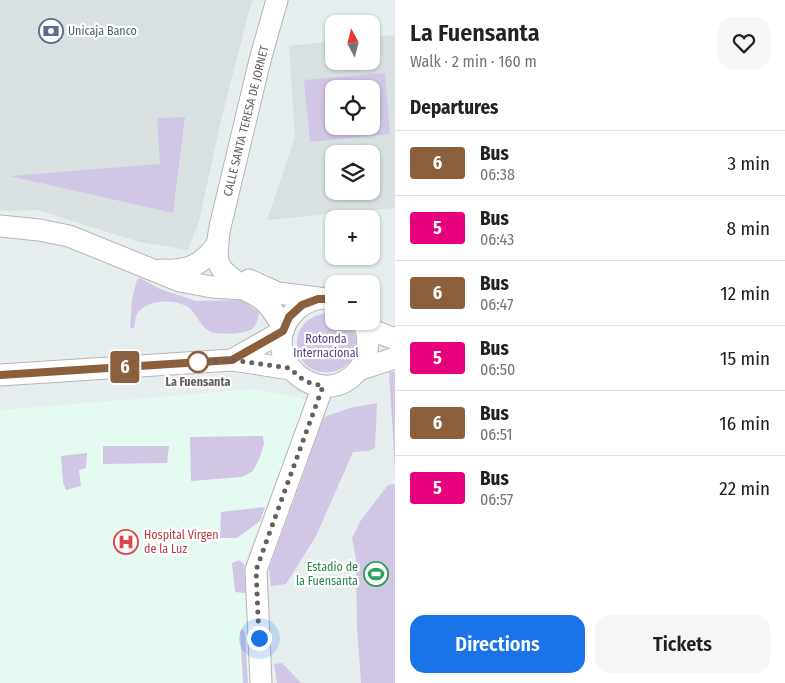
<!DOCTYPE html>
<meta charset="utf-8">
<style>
:root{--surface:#fff;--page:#f6f6f6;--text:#202124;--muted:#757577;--line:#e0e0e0;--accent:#1a73e8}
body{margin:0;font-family:"Fira Sans Condensed",sans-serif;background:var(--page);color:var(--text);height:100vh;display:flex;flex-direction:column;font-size:19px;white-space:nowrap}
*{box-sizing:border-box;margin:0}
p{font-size:16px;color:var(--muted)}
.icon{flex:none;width:28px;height:28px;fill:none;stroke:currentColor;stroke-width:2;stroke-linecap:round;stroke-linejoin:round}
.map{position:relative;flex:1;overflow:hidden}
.panel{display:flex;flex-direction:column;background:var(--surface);width:390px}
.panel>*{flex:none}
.badge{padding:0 10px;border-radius:4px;font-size:18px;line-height:32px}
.needle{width:32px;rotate:353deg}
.controls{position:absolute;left:325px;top:15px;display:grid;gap:10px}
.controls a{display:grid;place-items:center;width:55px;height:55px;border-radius:10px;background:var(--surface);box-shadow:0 1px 4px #0004;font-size:25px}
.you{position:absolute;width:25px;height:25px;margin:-12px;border:4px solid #fff;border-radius:50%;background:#1a73e8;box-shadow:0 0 0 8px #1a73e833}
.map>.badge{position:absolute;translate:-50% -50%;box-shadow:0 0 0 2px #fff}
h2{padding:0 15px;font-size:19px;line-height:45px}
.round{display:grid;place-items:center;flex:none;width:52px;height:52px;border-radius:15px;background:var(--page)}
.summary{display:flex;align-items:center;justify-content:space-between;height:85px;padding:0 15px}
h1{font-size:24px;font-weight:600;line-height:38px}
.button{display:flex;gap:10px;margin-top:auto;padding:10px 15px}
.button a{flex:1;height:58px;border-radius:15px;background:var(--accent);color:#fff;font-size:20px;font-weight:600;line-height:58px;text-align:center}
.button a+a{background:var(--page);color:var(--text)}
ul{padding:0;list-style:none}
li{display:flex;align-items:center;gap:15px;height:65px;padding:0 15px;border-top:1px solid var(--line)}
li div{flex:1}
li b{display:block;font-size:19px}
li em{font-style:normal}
li .badge{min-width:55px;font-weight:700;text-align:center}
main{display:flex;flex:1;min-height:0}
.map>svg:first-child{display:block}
.education{fill:#d8e0e2;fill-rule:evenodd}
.medical{fill:#e5faf0}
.green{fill:#d2c6e5;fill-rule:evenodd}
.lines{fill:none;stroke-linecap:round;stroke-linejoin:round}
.minor-casing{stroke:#bab4b4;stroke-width:23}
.minor{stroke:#fff;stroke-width:21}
.line-casing{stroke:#fff;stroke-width:11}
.line{stroke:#8b5e3c;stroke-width:8}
.walk{stroke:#665e5f;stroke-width:5;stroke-dasharray:0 9}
.stop-dot{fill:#fff;stroke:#8b5e3c;stroke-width:2.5}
.labels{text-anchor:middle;stroke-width:4.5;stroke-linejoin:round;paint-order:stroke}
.service-label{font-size:12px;fill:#4e5e75;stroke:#fff;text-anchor:start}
.street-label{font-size:12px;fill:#665e5f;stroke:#fff}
.park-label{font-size:12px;fill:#5e3d87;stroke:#fff}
.stop-label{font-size:12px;font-weight:bold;fill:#665e5f;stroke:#fff}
.health-label{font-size:12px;fill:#be3a42;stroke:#fff;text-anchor:start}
.leisure-label{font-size:12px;fill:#27864d;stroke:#fff;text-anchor:end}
</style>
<main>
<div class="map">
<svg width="395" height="683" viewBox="0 0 395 683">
<rect width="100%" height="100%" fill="#e7eeef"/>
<g class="education">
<polygon points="0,0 252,0 222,116 199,221 188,250 139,242 38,210 0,211"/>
<path d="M395,35V208L267,220L295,137L289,46L334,41V61H371V37ZM334,89H371V126H334ZM334,154H371V191H334Z"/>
</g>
<polygon class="medical" points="255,389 307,399 244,564 251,683 0,683 0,410"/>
<g class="green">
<path d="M385,73L390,134L310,142L304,80ZM334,89H371V126H334Z"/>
<polygon points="185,117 173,213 10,176 160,164 157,118"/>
<path d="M140,278L160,289L196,301L242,300L259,312C258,318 257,325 252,329C245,334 219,335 211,332C200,327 197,314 188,307C174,298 143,299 136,316C135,320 135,324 134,328H130L132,299L137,280Z"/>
<path d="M330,313L334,314V321H347C355,330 359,342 354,353C350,363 342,371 331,372C289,377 283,315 330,313Z"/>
<polygon points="389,372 395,372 395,470"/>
<polygon points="377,403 375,448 368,451 353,452 316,536 286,584 271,586 269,569 324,417 350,408"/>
<polygon points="263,436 264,444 260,457 253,471 242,477 191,481 190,437"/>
<polygon points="103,446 169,446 167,463 103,464"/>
<polygon points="87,453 86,468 79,470 81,486 66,490 63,482 61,456"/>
<polygon points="395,484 395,683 361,683 357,628 356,559 352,538 361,520 388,485"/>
<polygon points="265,507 260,521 237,538 220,538 221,512"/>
<polygon points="239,560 244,564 246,593 235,592 232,563"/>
<polygon points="242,629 245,632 248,683 243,683 240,632"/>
<polygon points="282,663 301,683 277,683 274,664"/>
</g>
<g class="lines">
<defs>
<g id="minor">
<polyline points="0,226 39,230 69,236 180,281 212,287 244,289 261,298 270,307 284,328"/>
<path d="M161,270C187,272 203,265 218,243"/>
<polyline points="249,280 278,293 318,298"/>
<path d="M249,291C217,267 213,269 220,227L260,60L277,0"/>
<path d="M334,299C320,296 305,301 295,311C251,354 322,417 359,369C370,354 370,337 363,321"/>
<polyline points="366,328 395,339"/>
<polyline points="232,360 283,331"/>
<polyline points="358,370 395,358"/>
<polyline points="0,375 232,360 290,369"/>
<polyline points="261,683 256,570 323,386"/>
</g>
</defs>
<use href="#minor" class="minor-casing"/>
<use href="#minor" class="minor"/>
</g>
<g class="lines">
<defs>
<polyline id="line" points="0,375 232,360 283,331 289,317 302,305 318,299 334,299"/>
</defs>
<use href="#line" class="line-casing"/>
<use href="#line" class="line"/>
<polyline class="walk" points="198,362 232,360 290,368 298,376 307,382 323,386 256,570 259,638"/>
</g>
<defs>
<symbol id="bank-ring" viewBox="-11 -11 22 22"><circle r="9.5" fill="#fff" stroke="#5c6f8a" stroke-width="1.5"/><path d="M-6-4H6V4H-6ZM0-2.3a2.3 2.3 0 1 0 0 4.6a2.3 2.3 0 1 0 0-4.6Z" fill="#5c6f8a"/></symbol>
<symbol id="hospital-ring" viewBox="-11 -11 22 22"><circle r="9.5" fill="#fff" stroke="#e0444e" stroke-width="1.5"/><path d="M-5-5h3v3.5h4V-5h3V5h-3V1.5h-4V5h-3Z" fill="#e0444e"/></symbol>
<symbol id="stadium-ring" viewBox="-11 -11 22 22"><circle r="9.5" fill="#fff" stroke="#2e9e5b" stroke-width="1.5"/><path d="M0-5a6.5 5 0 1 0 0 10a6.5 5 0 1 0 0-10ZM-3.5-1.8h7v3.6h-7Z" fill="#2e9e5b"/></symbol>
</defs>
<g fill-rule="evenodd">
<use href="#bank-ring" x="37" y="17" width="28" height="28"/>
<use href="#hospital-ring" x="112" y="528" width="28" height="28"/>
<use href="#stadium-ring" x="362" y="560" width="28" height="28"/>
</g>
<circle class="stop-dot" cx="198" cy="362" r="10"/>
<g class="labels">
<g class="service-label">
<text x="68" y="35">Unicaja Banco</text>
</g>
<g class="street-label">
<text transform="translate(246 121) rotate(-76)" y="4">CALLE SANTA TERESA DE JORNET</text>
</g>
<g class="park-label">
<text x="326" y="343">Rotonda<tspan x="326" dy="14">Internacional</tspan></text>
</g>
<g class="stop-label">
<text x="198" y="386">La Fuensanta</text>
</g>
<g class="health-label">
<text x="144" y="539">Hospital Virgen<tspan x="144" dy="14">de la Luz</tspan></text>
</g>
<g class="leisure-label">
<text x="358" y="571">Estadio de<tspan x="358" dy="14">la Fuensanta</tspan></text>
</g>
</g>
</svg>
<div class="controls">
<a><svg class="needle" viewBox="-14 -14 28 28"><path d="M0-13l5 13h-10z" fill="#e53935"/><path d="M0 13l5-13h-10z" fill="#757577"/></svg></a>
<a><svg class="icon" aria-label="locate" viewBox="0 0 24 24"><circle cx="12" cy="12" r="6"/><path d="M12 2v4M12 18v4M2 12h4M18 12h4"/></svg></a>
<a><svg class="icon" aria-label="layers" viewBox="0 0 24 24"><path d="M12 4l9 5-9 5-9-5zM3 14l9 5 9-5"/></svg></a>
<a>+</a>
<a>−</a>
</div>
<div class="you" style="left:259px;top:638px"></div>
<b class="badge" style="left:125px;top:367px;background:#8b5e3c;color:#fff">6</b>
</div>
<section class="panel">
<div class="summary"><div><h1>La Fuensanta</h1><p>Walk · 2 min · 160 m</p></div><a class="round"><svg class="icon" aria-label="heart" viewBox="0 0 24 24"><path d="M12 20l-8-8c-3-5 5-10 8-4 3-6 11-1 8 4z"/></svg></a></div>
<h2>Departures</h2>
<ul>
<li><span class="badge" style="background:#8b5e3c;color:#fff">6</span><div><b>Bus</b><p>06:38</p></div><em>3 min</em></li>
<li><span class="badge" style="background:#e6007e;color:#fff">5</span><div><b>Bus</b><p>06:43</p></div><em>8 min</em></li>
<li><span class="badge" style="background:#8b5e3c;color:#fff">6</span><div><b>Bus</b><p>06:47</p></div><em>12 min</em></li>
<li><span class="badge" style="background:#e6007e;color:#fff">5</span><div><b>Bus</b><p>06:50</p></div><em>15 min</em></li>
<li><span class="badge" style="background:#8b5e3c;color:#fff">6</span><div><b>Bus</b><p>06:51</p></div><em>16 min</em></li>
<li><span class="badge" style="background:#e6007e;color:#fff">5</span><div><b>Bus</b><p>06:57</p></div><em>22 min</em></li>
</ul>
<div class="button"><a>Directions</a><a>Tickets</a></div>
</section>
</main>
